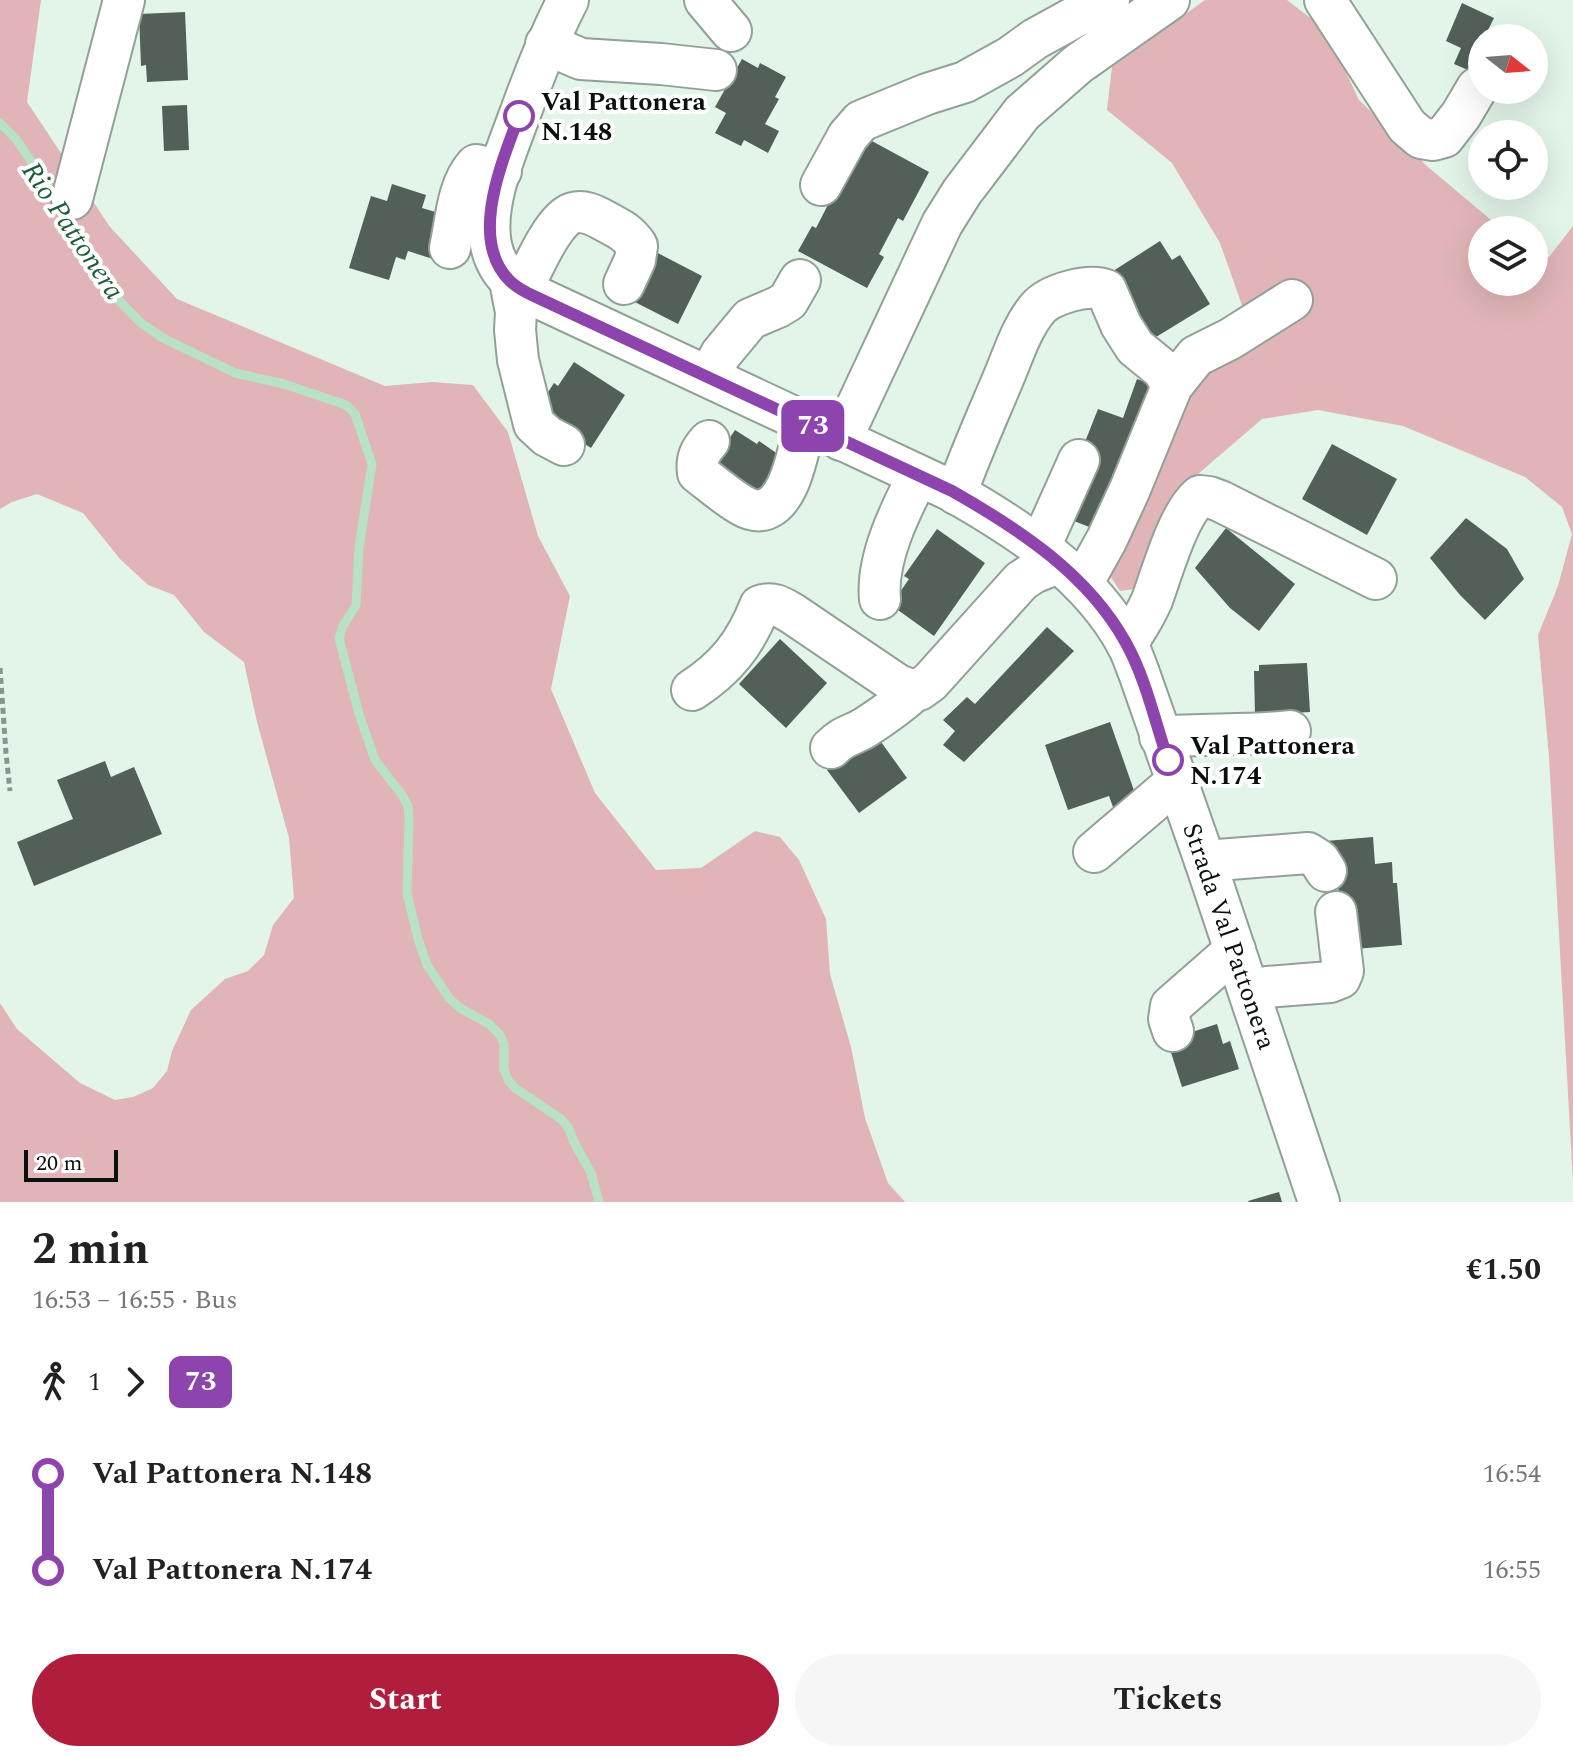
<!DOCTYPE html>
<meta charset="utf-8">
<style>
:root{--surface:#fff;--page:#f6f6f6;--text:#222;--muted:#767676;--accent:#b11d3d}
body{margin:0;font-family:Spectral,serif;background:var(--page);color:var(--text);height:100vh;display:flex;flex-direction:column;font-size:30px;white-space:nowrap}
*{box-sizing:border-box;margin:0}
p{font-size:26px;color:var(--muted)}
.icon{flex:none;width:44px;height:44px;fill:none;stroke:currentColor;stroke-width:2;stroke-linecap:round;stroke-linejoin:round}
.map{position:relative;height:1202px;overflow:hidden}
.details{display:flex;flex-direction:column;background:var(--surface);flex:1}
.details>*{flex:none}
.badge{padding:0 16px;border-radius:12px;font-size:28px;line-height:52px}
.needle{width:52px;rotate:107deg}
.buttons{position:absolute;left:1468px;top:24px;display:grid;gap:16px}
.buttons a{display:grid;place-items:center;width:80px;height:80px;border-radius:50%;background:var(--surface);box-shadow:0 8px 32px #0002;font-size:40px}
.scale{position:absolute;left:24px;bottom:20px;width:94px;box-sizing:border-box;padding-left:8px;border:4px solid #0a100c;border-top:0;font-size:22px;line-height:28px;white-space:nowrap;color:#0a100c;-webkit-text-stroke:6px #fff;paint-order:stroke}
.map>.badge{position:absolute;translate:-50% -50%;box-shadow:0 0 0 4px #fff}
.legs{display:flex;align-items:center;gap:12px;height:88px;padding:0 32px;font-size:26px}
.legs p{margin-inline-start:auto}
.overview{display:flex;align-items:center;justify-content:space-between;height:136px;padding:0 32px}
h1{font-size:44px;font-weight:700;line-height:60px}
.action{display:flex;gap:16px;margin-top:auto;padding:16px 32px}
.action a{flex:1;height:92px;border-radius:48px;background:var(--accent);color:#fff;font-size:32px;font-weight:700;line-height:92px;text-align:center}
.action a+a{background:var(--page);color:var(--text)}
ul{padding:0 32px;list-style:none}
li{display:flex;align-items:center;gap:28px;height:96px;font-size:30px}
li i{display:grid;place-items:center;width:12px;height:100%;margin:0 10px;background:currentColor}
li i::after{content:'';width:20px;height:20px;margin:-10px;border:6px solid;border-radius:50%;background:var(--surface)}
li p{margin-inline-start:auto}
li:first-child i{background:linear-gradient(#0000 50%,currentColor 0)}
li:last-child i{background:linear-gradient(currentColor 50%,#0000 0)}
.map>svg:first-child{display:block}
.green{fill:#e1b5b7}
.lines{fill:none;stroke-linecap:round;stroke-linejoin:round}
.stream{stroke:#b8e1c6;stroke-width:9}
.building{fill:#526057}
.minor-casing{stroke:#92a197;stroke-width:44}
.path{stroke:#88958d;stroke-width:5;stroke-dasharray:6 4;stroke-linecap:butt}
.minor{stroke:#fff;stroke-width:40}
.line-1-casing{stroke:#fff;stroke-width:18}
.line-1{stroke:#8e44ad;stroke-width:12}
.stop-1-dot{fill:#fff;stroke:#8e44ad;stroke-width:4}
.labels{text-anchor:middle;stroke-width:8;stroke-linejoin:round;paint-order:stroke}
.stop-label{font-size:26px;font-weight:bold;fill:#0a100c;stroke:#fff;text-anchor:start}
.street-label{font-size:26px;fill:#0a100c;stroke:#fff}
.water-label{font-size:28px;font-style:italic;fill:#1c5c3a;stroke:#fff}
</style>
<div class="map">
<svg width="1573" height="1202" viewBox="0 0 1573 1202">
<rect width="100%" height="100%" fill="#e3f4e9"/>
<g class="green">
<polygon points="0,0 41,0 27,102 110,227 177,299 385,386 432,382 473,385 508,432 538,536 570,596 551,689 595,793 656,870 701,868 755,831 780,837 799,860 826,919 830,974 851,1047 865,1118 888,1183 905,1202 0,1202 0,1003 17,1029 80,1083 115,1100 133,1097 153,1088 167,1071 172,1051 191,1010 225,979 248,971 264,955 273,925 294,898 289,838 257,722 244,662 204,632 174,595 148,585 120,559 83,513 37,494 12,502 0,509"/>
<polygon points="1205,0 1287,0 1326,30 1359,100 1428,167 1503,230 1482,230 1482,282 1534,282 1534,249 1549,257 1573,226 1573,1182 1549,757 1538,635 1558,586 1572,534 1562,507 1525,477 1403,426 1318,410 1262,419 1198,474 1157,550 1142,588 1120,591 1107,571 1161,443 1207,371 1255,342 1220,243 1172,163 1107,110 1112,67"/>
</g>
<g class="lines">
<polyline class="stream" points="0,123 16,139 53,193 75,237 107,288 141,323 163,338 235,373 284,384 346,405 355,414 372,464 359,547 356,605 343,626 339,638 359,714 375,760 402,795 408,806 409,820 407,893 418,939 427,965 449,998 460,1008 489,1024 500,1035 504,1044 504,1069 508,1080 515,1088 561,1119 568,1127 575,1144 591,1173 599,1202"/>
</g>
<g class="building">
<polygon points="1462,3 1494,18 1488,30 1506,38 1482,38 1482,76 1454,64 1461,48 1446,41"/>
<polygon points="185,12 188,80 147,82 146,65 141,66 139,14"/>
<polygon points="742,59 758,68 760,63 786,77 775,97 779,99 765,124 779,131 768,153 744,140 741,146 715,133 726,113 715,107"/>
<polygon points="187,105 189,150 164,151 162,106"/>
<polygon points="859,134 929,172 903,221 898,218 879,254 884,257 867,288 798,251 812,226 816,228 833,195"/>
<polygon points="392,184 426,195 422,208 449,216 436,260 408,251 405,260 396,257 389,280 349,268 371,196 387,201"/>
<polygon points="1160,241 1172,260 1180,255 1210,304 1143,345 1110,273"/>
<polygon points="650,249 702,276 678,324 625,297"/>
<polygon points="574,362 625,395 591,448 535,412 554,383 558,386"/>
<polygon points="1137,379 1161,388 1097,530 1074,521 1090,484 1079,457 1098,409 1123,418"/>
<polygon points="735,430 757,444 759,441 782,457 752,504 706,474"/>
<polygon points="1332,444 1397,479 1367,535 1302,499"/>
<polygon points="1466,518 1507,549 1524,579 1485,620 1460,595 1430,558"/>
<polygon points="1226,528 1295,584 1259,631 1230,608 1195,568"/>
<polygon points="937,529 985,563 934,636 891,605 909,579 904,576"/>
<polygon points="1047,627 1074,651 964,762 943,745 955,731 943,720 967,697 975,704"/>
<polygon points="780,639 827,683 786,728 739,684"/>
<polygon points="1307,663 1310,712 1255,715 1254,671 1259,671 1259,665"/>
<polygon points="1110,722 1137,799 1113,807 1109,796 1068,810 1045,745"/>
<polygon points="876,735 907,778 859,813 827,770"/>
<polygon points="105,761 111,777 134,767 162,834 34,886 17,842 73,819 57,780"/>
<polygon points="1373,837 1375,864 1392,862 1393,883 1397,883 1402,945 1343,950 1337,872 1326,841"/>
<polygon points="1217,1024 1223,1044 1230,1041 1239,1069 1182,1087 1167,1040"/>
<polygon points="1279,1192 1282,1202 1249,1202 1248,1201"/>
</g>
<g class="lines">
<defs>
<g id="minor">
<path d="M568,0C549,37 534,75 520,114C506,152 483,204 491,245C495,265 506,279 522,290L952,491C1019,529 1089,574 1127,644C1132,653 1135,663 1139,673L1205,861L1319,1202"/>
<polyline points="705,0 731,31"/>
<polyline points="1325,0 1407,126 1421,138 1433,140 1444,137 1461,115 1477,88"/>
<polyline points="546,44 581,59 661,64 716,70"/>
<polyline points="821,185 848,136 861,121 927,94 965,82 1010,57 1035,39 1095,6 1109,0"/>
<polyline points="72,199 124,0"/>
<path d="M450,248C456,221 457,186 476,165L501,171"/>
<polyline points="510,281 516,312 515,330 518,360 534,424 547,436 564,445"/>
<path d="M522,290C531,272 554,217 573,213C584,210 594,215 603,220C618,228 628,232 637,246L635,260L624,284"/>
<polyline points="709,376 721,354 750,319 778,307 788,301 800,280"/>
<polyline points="841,440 942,224 962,192 1022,113 1078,64 1169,0"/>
<path d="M709,441C700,451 696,459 698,473C710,482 737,505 750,509C789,521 799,447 805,422"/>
<path d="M956,494C970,455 987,417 1003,379C1013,356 1021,328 1038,308C1050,294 1089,283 1106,290L1121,325L1135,347L1163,370L1172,386"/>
<polyline points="1040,547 1079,460"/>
<polyline points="1082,584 1107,539 1130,489 1172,386 1196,356 1230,339 1292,300"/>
<path d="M880,599C876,559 900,511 918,476"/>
<path d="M1127,644C1136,630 1145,616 1152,600C1162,573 1178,514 1200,496L1209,497L1220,501L1376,579"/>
<path d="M692,690C726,668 745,644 760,606C773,601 781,607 793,614L898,685L914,691L919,690L930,682L1021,581L1033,573L1058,563"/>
<path d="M1160,737C1204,733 1247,736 1290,731"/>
<path d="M831,748C845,734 852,736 866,727C883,716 899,705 914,691"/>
<polyline points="1094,852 1176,782"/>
<polyline points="1205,861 1308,853 1319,860 1326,871"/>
<polyline points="1249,991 1267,987 1330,982 1340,978 1343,971 1336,912"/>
<polyline points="1173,1031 1169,1019 1171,1006 1235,950"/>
</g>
</defs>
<use href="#minor" class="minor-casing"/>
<polyline class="path" points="0,668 6,753 10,791"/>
<use href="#minor" class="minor"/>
</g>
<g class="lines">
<defs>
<path id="line-1" d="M519,116C502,162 468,240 510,281C517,288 527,293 536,297L952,491C1019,529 1088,574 1126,643C1146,679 1155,722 1168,760"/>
</defs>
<use href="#line-1" class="line-1-casing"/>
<use href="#line-1" class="line-1"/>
</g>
<g class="stop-1-dot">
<circle cx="519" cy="116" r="14"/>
<circle cx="1168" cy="760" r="14"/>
</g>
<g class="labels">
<g class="stop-label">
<text x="541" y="110">Val Pattonera<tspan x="541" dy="30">N.148</tspan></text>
<text x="1190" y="754">Val Pattonera<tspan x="1190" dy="30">N.174</tspan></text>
</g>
<g class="street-label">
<text transform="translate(1230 936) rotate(71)" y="9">Strada Val Pattonera</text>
</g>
<g class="water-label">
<text transform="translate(74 230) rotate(56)" y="10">Rio Pattonera</text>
</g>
</g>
</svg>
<div class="buttons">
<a><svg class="needle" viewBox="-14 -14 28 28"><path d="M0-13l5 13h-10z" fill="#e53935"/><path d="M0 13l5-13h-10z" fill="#767676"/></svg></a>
<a><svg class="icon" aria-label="locate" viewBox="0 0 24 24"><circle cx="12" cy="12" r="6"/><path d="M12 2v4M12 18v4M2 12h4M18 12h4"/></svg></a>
<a><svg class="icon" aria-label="layers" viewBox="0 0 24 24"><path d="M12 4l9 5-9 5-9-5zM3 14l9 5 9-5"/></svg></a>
</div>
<div class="scale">20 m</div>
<b class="badge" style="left:813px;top:426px;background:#8e44ad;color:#fff">73</b>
</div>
<section class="details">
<div class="overview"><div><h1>2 min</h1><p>16:53 – 16:55 · Bus</p></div><b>€1.50</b></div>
<div class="legs"><svg class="icon" aria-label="walk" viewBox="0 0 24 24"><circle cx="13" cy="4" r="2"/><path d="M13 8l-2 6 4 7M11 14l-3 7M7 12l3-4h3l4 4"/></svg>1<svg class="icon" aria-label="forward" viewBox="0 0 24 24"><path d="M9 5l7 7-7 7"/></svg><b class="badge" style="background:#8e44ad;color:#fff">73</b></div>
<ul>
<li><i style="color:#8e44ad"></i><b>Val Pattonera N.148</b><p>16:54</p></li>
<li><i style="color:#8e44ad"></i><b>Val Pattonera N.174</b><p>16:55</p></li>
</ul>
<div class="action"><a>Start</a><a>Tickets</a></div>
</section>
